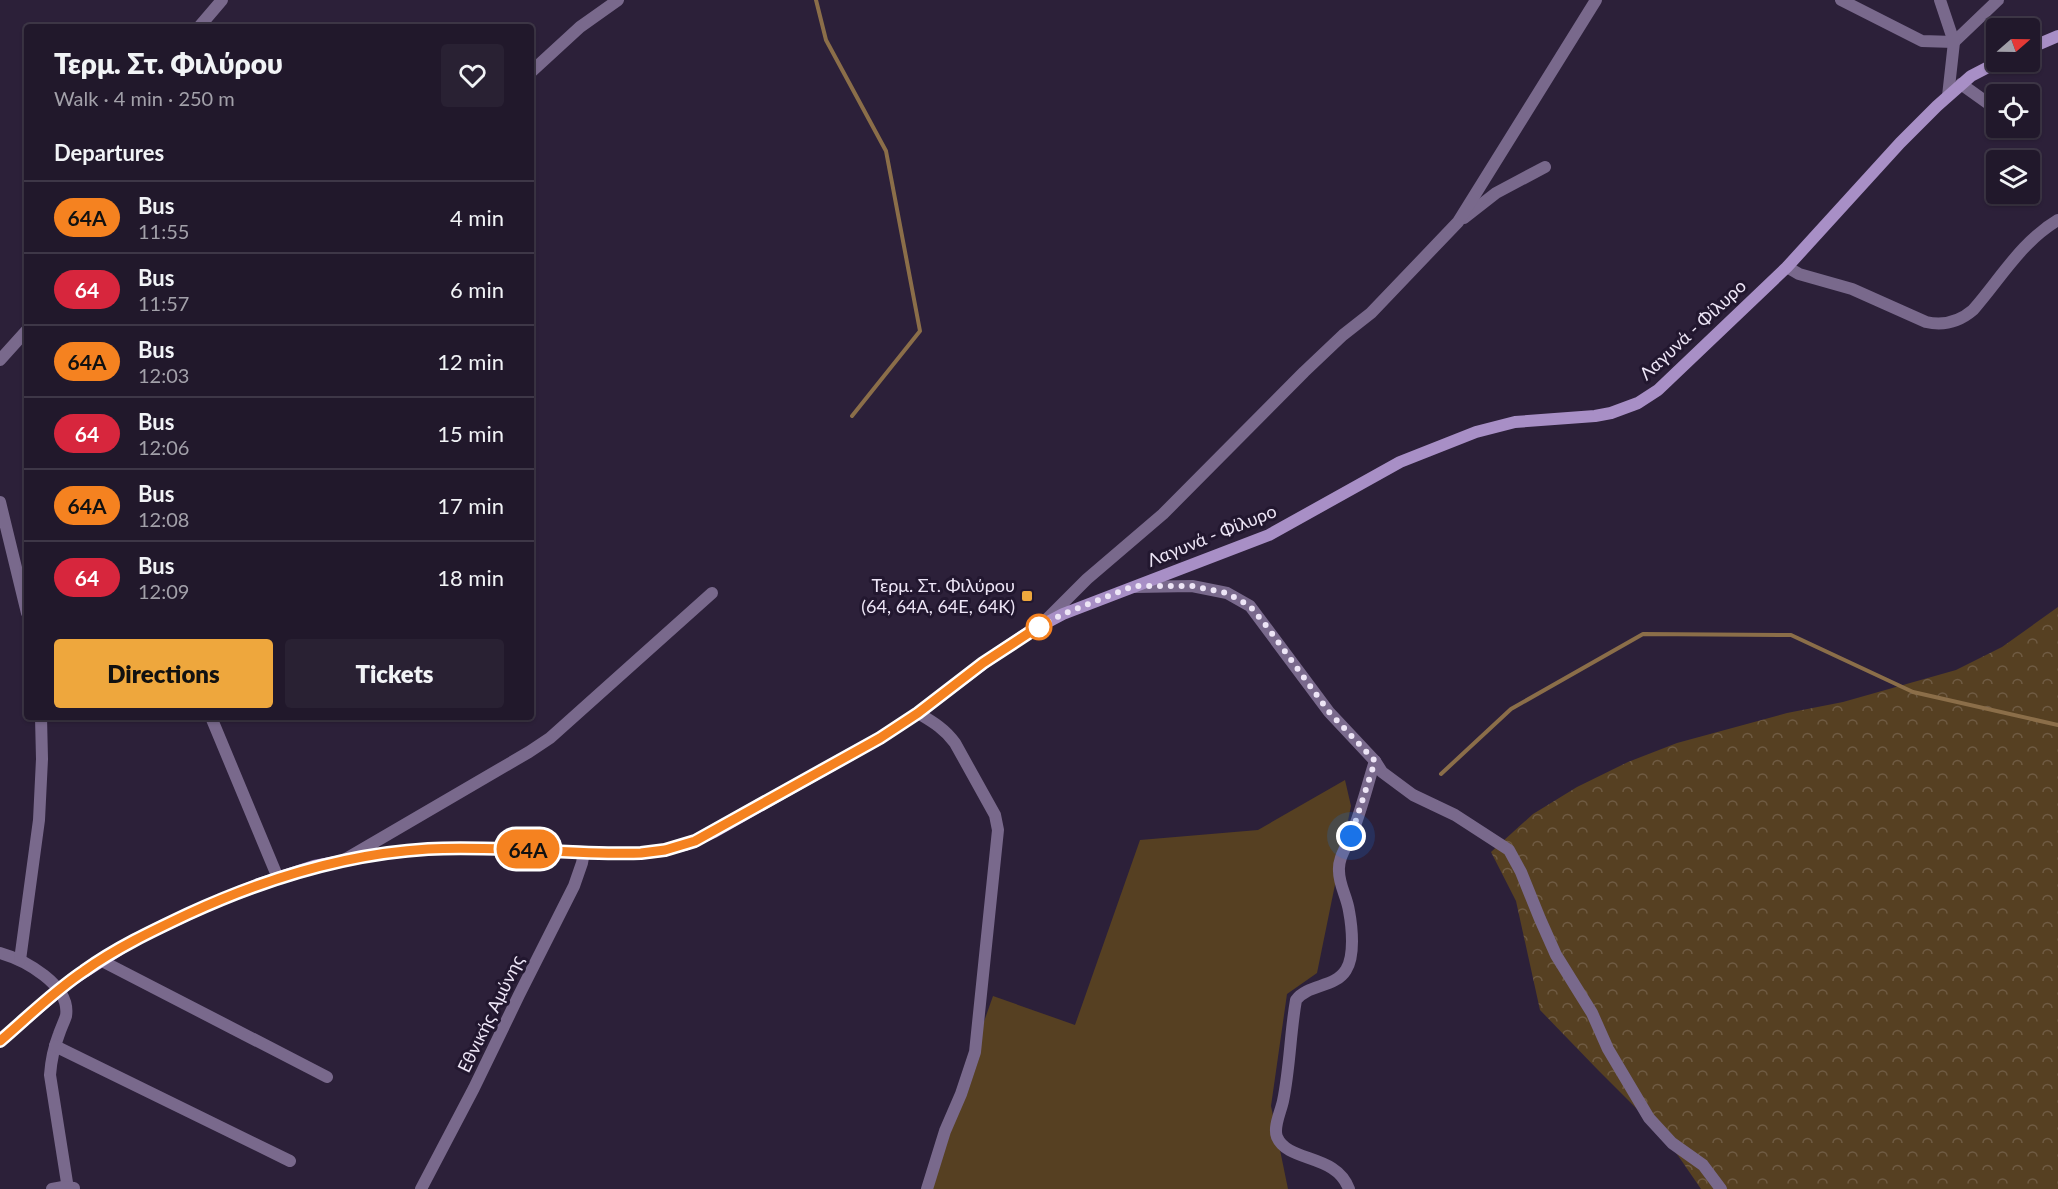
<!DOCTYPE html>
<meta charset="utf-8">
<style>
:root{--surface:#21182b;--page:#292133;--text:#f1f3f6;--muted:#a2a0a9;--line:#3e3747;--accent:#eea73d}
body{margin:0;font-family:Lato,sans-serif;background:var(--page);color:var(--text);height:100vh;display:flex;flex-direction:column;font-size:22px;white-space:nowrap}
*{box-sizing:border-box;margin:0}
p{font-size:20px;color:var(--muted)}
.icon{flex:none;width:33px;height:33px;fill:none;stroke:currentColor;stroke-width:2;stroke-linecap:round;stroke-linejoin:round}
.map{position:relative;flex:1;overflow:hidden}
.details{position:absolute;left:24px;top:24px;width:510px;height:696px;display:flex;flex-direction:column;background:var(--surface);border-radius:6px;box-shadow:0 2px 4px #0004,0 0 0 2px var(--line)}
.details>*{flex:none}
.badge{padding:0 12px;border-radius:20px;font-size:21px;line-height:39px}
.needle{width:39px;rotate:70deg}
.buttons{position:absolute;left:1986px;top:18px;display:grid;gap:12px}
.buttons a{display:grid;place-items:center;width:54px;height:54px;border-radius:6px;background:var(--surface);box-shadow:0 2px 4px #0004,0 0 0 2px var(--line);font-size:30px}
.you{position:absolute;width:30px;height:30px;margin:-15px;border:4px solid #fff;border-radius:50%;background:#1a73e8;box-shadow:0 0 0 9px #1a73e833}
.map>.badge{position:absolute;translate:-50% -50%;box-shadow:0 0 0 3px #fff}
h2{padding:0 30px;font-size:22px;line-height:54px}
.round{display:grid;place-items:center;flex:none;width:63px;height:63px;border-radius:6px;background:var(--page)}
.head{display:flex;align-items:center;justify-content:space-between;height:102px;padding:0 30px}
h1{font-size:28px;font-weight:800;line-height:45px}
.action{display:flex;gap:12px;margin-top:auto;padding:12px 30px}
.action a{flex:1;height:69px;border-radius:6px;background:var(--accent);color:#111;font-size:24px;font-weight:800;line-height:69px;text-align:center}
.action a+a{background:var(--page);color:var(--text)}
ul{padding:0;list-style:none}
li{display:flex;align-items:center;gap:18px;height:72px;padding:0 30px;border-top:2px solid var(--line)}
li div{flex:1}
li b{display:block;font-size:22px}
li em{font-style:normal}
li .badge{min-width:66px;font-weight:700;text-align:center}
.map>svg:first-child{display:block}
.grass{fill:#564022}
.forest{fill:url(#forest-crowns)}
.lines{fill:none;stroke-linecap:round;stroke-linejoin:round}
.stream{stroke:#8b6e49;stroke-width:4}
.street{stroke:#79698c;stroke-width:12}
.secondary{stroke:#a88fc6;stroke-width:12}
.line-casing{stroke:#fff;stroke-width:14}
.line{stroke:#f58220;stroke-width:9}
.walk{stroke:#ede5f6;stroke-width:6;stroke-dasharray:0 10.8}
.poi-dot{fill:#eea73d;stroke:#22172f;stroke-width:2}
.stop-dot{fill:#fff;stroke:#f58220;stroke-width:3}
.labels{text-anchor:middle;stroke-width:6;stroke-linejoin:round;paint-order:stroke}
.street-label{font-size:18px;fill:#ede5f6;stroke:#22172f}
.poi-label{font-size:18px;fill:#ede5f6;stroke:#22172f;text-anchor:end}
</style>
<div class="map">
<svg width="2058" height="1189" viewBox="0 0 2058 1189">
<defs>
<pattern id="forest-crowns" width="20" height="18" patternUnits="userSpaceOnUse" patternTransform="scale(1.5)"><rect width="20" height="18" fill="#564022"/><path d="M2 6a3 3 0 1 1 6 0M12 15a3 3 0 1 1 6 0" fill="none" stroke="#6f5b43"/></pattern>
</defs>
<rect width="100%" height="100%" fill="#2c2039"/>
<polygon class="grass" points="1345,780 1351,806 1317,973 1287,994 1271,1106 1288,1189 925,1189 993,996 1075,1025 1140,840 1258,830"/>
<polygon class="forest" points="2058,607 2058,1189 1701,1189 1666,1138 1598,1070 1540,1010 1516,901 1491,852 1533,814 1577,787 1628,762 1677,743 1787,713 1843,702 1956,670 2002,647"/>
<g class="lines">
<g class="stream">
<polyline points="816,0 826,40 886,151 920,331 852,416"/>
<polyline points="1441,774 1511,709 1643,634 1791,635 1913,692 2058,725"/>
</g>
<g class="street">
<polyline points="1841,0 1922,41 1954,42 1998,0"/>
<polyline points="1940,0 1954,42 1948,96"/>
<polyline points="199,27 222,0"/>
<polyline points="531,72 580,27 618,0"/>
<polyline points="1961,84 1996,109"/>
<polyline points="1464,218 1496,193 1545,167"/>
<path d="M1787,267L1799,274L1852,289L1926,322C1944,326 1959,322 1973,310C2001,278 2021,242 2058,220"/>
<polyline points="0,360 27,330"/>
<polyline points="0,502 27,613"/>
<polyline points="1135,587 1192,586 1227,593 1250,606 1329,712 1375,761 1382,772 1413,795 1455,815 1509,850 1521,872 1540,919 1556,955 1592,1013 1608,1049 1649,1118 1672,1143 1703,1165 1721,1189"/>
<polyline points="1044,622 1087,579 1163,514 1304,372 1343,335 1371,313 1458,222 1596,0"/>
<path d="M918,713C933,722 945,729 955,743L995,815L998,830L975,1052L961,1094L945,1131L927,1189"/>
<polyline points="211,717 278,878"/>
<polyline points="344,860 529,752 550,738 712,593"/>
<path d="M0,953C25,960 71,985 66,1016C64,1022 61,1028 59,1034C54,1047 51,1061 50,1075L68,1189"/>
<polyline points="20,960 39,820 42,759 41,717"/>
<polyline points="100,960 327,1077"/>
<polyline points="55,1046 290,1161"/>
<polyline points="52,1189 63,1187 74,1188"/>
<polyline points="421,1189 474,1088 519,995 574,886 582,863 584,852"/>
<path d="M1349,1189C1336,1153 1288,1163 1277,1137C1273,1127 1281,1111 1283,1101C1290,1067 1290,1034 1296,1000C1308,984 1335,988 1346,970C1355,956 1352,927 1349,911C1347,897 1339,885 1339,871C1338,858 1346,848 1351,836C1361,812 1367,786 1375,761"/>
</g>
<g class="secondary">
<polyline points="2030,48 2058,36"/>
<polyline points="0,1041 69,982 136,939 206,906 259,884 314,866 380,854 428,849 494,848 628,854 653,852 685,845 714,832 880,738 918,713 999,652 1029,632 1063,614 1269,535 1400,462 1476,432 1515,422 1595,416 1611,413 1638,403 1658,390 1787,267 1900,143 1937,106 1971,76 1998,62"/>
</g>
</g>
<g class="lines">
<defs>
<path id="line" d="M0,1041C28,1017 54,991 84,971C116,948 152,931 188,914C264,879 343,854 428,849C499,845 570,855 641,853L665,850L695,841L880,738L918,713L983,663L1041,625"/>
</defs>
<use href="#line" class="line-casing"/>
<use href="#line" class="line"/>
<polyline class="walk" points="1039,627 1063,614 1134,586 1192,586 1227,593 1250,606 1268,628 1329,712 1375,761 1351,836"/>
</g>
<rect class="poi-dot" x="1021" y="590" width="12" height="12" rx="3"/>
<circle class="stop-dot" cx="1039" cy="627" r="12"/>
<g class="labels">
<g class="street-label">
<text transform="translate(1693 330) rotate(-43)" y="6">Λαγυνά - Φίλυρο</text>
<text transform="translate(1212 536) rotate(-22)" y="6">Λαγυνά - Φίλυρο</text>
<text transform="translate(491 1014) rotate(-64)" y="6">Εθνικής Αμύνης</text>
</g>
<g class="poi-label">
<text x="1015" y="592">Τερμ. Στ. Φιλύρου<tspan x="1015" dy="21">(64, 64Α, 64Ε, 64Κ)</tspan></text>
</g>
</g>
</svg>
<div class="buttons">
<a><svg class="needle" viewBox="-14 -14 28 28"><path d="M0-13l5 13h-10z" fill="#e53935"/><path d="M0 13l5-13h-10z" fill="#a2a0a9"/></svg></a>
<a><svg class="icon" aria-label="locate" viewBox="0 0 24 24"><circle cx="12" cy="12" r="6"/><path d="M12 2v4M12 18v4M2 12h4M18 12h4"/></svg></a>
<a><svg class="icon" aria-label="layers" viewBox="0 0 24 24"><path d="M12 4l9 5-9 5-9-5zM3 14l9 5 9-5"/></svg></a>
</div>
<div class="you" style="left:1351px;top:836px"></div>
<b class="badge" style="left:528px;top:849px;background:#f58220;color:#111">64Α</b>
<section class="details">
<div class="head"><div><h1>Τερμ. Στ. Φιλύρου</h1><p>Walk · 4 min · 250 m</p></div><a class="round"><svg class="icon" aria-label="heart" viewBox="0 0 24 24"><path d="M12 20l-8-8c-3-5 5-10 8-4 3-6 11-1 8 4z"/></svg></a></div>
<h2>Departures</h2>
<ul>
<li><span class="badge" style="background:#f58220;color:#111">64Α</span><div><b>Bus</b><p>11:55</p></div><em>4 min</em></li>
<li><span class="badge" style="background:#d7263d;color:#fff">64</span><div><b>Bus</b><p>11:57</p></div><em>6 min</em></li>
<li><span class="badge" style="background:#f58220;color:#111">64Α</span><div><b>Bus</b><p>12:03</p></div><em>12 min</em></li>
<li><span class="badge" style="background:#d7263d;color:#fff">64</span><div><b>Bus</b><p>12:06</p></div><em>15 min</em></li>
<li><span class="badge" style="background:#f58220;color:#111">64Α</span><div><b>Bus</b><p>12:08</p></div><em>17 min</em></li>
<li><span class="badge" style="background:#d7263d;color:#fff">64</span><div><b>Bus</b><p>12:09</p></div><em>18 min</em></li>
</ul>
<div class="action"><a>Directions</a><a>Tickets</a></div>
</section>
</div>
